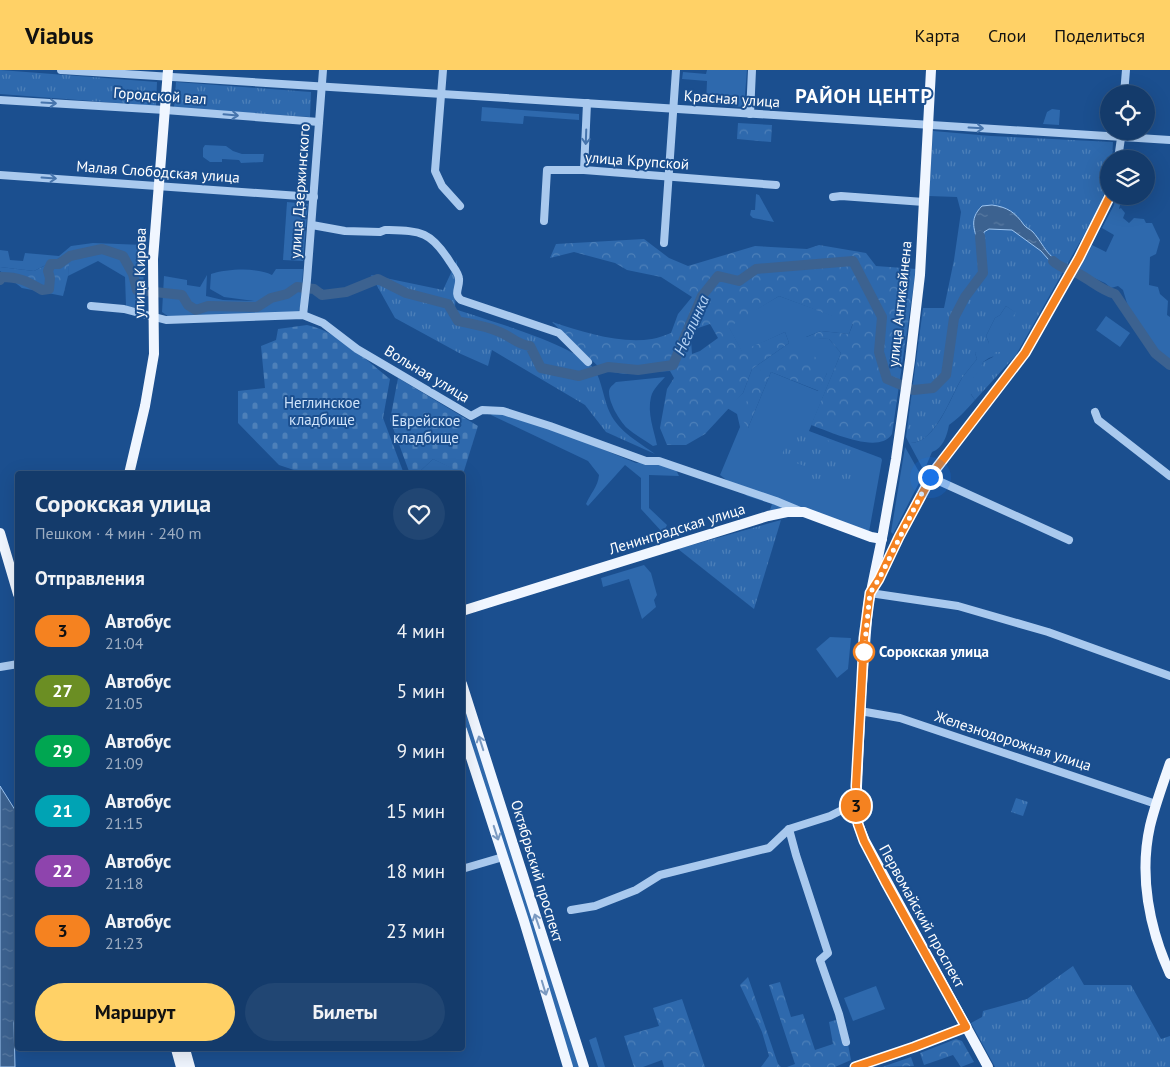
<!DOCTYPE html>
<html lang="ru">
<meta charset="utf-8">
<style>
:root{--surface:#143b6b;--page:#214673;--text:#f1f3f6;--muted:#9dadc1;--line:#33557e;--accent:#ffd166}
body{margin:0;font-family:"PT Sans",sans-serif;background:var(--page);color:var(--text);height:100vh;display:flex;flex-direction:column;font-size:19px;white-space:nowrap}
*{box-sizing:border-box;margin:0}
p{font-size:16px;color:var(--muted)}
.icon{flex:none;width:28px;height:28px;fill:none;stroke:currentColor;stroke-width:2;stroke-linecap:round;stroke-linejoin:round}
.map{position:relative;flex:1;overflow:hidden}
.side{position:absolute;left:15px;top:401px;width:450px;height:580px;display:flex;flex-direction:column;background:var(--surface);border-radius:5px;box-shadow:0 5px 20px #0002,0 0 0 1px var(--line)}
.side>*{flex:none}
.badge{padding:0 10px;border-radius:16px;font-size:18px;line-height:32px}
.fabs{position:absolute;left:1100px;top:15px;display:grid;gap:10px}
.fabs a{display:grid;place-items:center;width:55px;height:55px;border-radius:50%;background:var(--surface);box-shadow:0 5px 20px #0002,0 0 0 1px var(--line);font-size:25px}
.you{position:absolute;width:25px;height:25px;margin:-12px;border:4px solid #fff;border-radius:50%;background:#1a73e8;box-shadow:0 0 0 8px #1a73e833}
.map>.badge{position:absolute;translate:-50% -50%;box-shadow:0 0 0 2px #fff}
h2{padding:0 20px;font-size:19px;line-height:45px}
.round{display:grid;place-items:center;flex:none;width:52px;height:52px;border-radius:26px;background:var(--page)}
.headline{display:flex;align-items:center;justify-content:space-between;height:85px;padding:0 20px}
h1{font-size:24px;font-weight:700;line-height:38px}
.cta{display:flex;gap:10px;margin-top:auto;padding:10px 20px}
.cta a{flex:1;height:58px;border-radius:30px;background:var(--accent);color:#111;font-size:20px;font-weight:700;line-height:58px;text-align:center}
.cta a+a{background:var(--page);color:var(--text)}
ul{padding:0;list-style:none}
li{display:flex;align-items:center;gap:15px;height:60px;padding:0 20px}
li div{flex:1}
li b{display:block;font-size:19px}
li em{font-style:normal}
li .badge{min-width:55px;font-weight:700;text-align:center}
header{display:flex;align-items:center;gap:30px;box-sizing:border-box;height:70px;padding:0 25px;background:var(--accent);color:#111}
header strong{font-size:24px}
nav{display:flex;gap:28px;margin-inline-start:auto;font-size:18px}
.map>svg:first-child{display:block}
.green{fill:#2e69ad;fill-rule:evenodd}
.forest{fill:url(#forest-crowns);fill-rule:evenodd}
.cemetery{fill:url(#cemetery-stones)}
.park{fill:url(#park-tufts)}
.water{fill:url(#water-ripples);stroke:#9cc4f0}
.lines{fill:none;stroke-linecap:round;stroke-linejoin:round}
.river{stroke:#3c6290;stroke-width:10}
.minor{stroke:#a9c9ee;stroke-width:8}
.major{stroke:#f0f6ff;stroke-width:10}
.oneway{stroke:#4674ac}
.oneway2{stroke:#7b9ac1}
.line-casing{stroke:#fff;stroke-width:11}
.line{stroke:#f58220;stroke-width:8}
.walk{stroke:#fff;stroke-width:5;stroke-dasharray:0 9}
.stop-dot{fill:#fff;stroke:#f58220;stroke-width:2.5}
.labels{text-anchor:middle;stroke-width:4;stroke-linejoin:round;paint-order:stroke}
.street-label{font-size:15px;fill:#fff;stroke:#1b4f8f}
.park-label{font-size:15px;fill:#cfe3fa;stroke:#1b4f8f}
.stop-label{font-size:15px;font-weight:bold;fill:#fff;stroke:#1b4f8f;text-anchor:start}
.water-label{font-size:16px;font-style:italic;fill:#b5d3f5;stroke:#1b4f8f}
.district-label{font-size:20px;font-weight:bold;letter-spacing:1px;fill:#fff;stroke:#1b4f8f}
</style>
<header>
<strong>Viabus</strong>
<nav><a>Карта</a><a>Слои</a><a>Поделиться</a></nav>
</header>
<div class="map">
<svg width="1170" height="997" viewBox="0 0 1170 997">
<defs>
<pattern id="forest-crowns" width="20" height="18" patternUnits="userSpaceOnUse" patternTransform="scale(1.25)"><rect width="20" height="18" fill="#2e69ad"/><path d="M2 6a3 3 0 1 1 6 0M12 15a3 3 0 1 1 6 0" fill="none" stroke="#4d80b9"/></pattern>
<pattern id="cemetery-stones" width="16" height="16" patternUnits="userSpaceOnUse" patternTransform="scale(1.25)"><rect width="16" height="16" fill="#2e69ad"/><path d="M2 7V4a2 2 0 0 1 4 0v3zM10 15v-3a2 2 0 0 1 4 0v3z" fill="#4d80b9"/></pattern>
<pattern id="park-tufts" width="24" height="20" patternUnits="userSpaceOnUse" patternTransform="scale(1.25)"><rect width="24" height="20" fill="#2e69ad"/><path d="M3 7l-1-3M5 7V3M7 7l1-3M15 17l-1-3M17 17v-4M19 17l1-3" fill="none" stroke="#4d80b9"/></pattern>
<pattern id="water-ripples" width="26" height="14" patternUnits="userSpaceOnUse" patternTransform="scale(1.25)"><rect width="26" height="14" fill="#3c6290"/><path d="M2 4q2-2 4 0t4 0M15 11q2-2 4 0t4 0" fill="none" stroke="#597aa1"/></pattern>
</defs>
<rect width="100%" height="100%" fill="#1b4f8f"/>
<g class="green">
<polygon points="707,0 747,0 744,37 706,34 707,11 682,9 683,2 706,4"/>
<polygon points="482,37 579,44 579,50 524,46 523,54 481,51"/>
<polygon points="1052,39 1060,40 1059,55 1043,54 1047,42"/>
<polygon points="205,75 226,76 233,81 242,84 264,84 263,92 241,93 239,90 222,89 222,92 210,92 203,87 203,78"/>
<polygon points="756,124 759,125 774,152 753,148 750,145 751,140 755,140"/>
<polygon points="1116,126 1125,126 1122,127 1119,139 1121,138 1125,143 1123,148 1129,153 1134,148 1144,149 1146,153 1152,153 1160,170 1156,184 1150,187 1149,215 1158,217 1160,224 1168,231 1167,245 1170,247 1170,297 1153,282 1143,269 1144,261 1130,243 1123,220 1118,216 1111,218 1105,213 1078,201 1092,175 1106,182 1114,165 1102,158 1114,135"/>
<polygon points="287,132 308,134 303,191 283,190"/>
<polygon points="93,173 144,175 143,239 126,236 125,207 98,191 68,206 69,183 34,201 0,197 0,180 8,181 10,190 23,191 25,183 59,186 71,176"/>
<path d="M276,199H303L301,235L298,243L169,247L162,242L164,206L187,210V215L200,217L207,205L206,226L223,230L254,231L224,227L210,219L211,204C227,199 257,197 272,205Z"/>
<path d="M779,226L853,253L849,264L821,261L806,267L829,269L841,283L809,361L881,388L882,390L869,462L809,440L769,443L772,434L747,426L720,405L740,357L737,344L727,338L743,323L752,299L789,273L785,262L742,282L728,256ZM761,299L827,303L818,321L771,302L748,358Z"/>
<path d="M1006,236L1017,243L1003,283L989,288L983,292L981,299L974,307L968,320L975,330C966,340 959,348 949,355C947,366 943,378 932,382L924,401L909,373C935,375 951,326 962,308C967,301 972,295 977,289L975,283L989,273L986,266L995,248L1000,245Z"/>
<polygon points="1106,246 1130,263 1120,277 1096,260"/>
<path d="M665,307C660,313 653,319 651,327C647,343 654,360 657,375L653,376C645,370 635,365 627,358C619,350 609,333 609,322C609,317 613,315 616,312Z"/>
<path d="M493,342L526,351L580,370L636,393L658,391L675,398L679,406L649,405V438L667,455L663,463L641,439V408L625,395L588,436L586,434C590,424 598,417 599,405L588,391L491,345Z"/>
<polygon points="905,377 922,407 893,464 891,462"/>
<polygon points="433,389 461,402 460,404 417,404"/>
<polygon points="644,495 651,503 657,525 654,530 656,537 642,549 629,509 603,517 601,508"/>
<polygon points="830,567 851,568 848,599 837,608 816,579"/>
<polygon points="462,624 580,997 570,997 463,655"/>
<polygon points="876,916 885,939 853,951 844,928"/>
<polygon points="596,967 605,997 598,997 589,970"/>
</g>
<g class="forest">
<polygon points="738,53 772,55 771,72 737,69"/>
<path d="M644,169L669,188L688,196L755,176L807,179L819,175L866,183L876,196L916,199L892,364C879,385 831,362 811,355L841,283L829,269L804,268L821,261L849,264L853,254L779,226L729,257L742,281L785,262L789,273L752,299L743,323L705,364L686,375H667L660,358L667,319L674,308L670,301L624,304L602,300L552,252C584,262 619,274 652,269C658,268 665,265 671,263L678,244L692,227L661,207L627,200L615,193L574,182L550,188L556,174ZM710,254L718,268L700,281L692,284L691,270L698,258Z"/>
<polygon points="70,183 68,206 63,226 22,218 0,201 0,197 34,201"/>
<polygon points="797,280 813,284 827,303 819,321 771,302 748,358 740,346 761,299"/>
<polygon points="748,907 778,994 781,997 761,997 769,986 762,962 740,915"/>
<polygon points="780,912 791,947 803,944 815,980 833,974 829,952 843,948 851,990 835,997 787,997 795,994 769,915"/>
<polygon points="682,929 705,997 664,997 662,990 643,997 634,997 624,966 659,956 653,938"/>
<polygon points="956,969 962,971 974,992 961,997 953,985 924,995 920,983"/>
<polygon points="911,987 914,996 882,997"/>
</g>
<g class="cemetery">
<path d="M307,255C337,261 366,290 390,309L383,348L404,404H389L382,401L372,404H306L279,395L238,353V321L265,318L261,276L276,270L278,259Z"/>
<polygon points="398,308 478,356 463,404 433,389 417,404 410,404 390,350"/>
</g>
<g class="park">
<polygon points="0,0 157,12 156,36 0,24"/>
<polygon points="176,12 311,22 310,47 174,38"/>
<path d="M933,61L991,66L1113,72L1112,89H1109V108L1102,130L1085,163L1016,285L975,330L971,324L967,326L964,325C969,319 970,312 974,306C978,301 981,299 983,292L993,287L995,282H1003V268L1010,264L1006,254L1016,243L1006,236L1000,245L995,248L986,266L989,273L987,278L975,283L977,289C972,295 967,301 962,308C951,325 935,375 909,373L906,367L923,238H944L954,190L961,142L957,127L929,126Z"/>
<path d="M457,190L455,239C486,250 578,275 595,300C602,312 604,331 610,343C619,362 639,372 655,384L606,362L585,335L492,280L488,296L461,284L395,248L371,205L443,220Z"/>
<polygon points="791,357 854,380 851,419 825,415 807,407 805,396 781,388"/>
<polygon points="781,450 754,539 678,479"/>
<polygon points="1016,728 1028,732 1023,746 1011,742"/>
<polygon points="1073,896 1084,915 1131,915 1161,969 1170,966 1170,997 995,997 971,953 982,947 983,941 1027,929"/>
</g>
<g class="water">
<path d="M992,135C1007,137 1015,142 1024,155C1026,158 1030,159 1033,162C1045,176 1046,187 1066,195L1063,200L1055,197L1041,181L1012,160L989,159L984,162L981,180L979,177C975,160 968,150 982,136Z"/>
<polygon points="0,716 17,743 18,925 14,953 15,997 0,997"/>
</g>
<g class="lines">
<g class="river">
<path d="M1053,191C1060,198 1070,200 1079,204C1092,211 1101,220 1115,224L1155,283L1170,295"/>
<path d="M0,210L1,207C19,207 27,211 42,220L49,219L50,208L48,201L51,194H59L70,186L102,179L123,186L133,204L137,220L182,225L188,235L196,240L208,236L257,237L271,228L287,224L297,217L314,219L322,225L346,222L378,209L406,223L448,234L458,251C471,254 485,256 497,261C510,265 517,275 530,276L541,298L579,306L608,297L638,300L673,295L702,226L718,206L739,211L756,199L853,191L882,247L879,282L887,309L913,320L933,318L946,305L954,248L965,227L983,203L980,166"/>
</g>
<g class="minor">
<polyline points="61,0 1170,70"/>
<polyline points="443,0 435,101 442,116 460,136"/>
<polyline points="1124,24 1126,0"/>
<polyline points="0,30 165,40 319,52"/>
<polyline points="750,44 752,0"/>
<polyline points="1118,89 1122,61"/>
<polyline points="584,100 587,33"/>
<polyline points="0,105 314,127"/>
<polyline points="1110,126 1079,188 1025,283 935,400 899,467 879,509 870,523 958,536 1048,562 1170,606"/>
<polyline points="833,127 841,126 924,132"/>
<polyline points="544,151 547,100 584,100 776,115"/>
<path d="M312,155L345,161L380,162L385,160C420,161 430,160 450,192C453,197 459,203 459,209C460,217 453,224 461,230L559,263L588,292"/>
<polyline points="664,173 676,0"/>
<polyline points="91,236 124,239 166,250 303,245 323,253 357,279 471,346 482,340 503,341 550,356 646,391 659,391 776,431 800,441"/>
<polyline points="303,245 307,210 323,0"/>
<polyline points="1095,342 1098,350 1170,406"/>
<polyline points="930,407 1069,470"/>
<polyline points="0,597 18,594"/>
<polyline points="860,641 900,648 1156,734"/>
<polyline points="789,759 796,785 828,883 820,890 839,944 846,972"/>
<polyline points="462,799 503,787"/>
<polyline points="571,840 595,836 636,820 660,805 769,778 789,759 830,746 840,741 856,739"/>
<polyline points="855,997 914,977 966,957"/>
</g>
<g class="major">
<polyline points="931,0 920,205 910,290 896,389 883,463 868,536 861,626 856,739 858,754 865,771 988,997"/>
<polyline points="129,404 145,336 154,284 153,189 168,0"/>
<polyline points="0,463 18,524"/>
<polyline points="462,541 768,446 787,442 804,442 871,467 882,469"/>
<polyline points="462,614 584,997"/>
<polyline points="462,660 524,851 568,997"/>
<path d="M1170,693C1163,714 1155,735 1150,756C1139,805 1149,858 1170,904"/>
<polyline points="176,979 181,997"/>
<polyline points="185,979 190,997"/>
</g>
</g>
<defs><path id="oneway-shaft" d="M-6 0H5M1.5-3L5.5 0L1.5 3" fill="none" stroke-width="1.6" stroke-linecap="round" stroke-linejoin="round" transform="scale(1.25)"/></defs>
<g class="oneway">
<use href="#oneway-shaft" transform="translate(49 33) rotate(3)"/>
<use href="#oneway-shaft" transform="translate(231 45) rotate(5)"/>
<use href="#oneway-shaft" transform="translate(976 58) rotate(3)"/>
<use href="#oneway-shaft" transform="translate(586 67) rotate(92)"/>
<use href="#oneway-shaft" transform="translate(49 108) rotate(4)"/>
</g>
<g class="oneway2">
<use href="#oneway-shaft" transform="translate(481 673) rotate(-108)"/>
<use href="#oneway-shaft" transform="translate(496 763) rotate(72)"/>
<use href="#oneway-shaft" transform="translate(537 851) rotate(-109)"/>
<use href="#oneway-shaft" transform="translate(544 918) rotate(73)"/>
</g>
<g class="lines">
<defs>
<polyline id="line" points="855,997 914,977 966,957 885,811 864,771 858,754 856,716 861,626 864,568 870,523 879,509 899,467 935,400 1025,283 1079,188 1110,126"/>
</defs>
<use href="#line" class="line-casing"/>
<use href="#line" class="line"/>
<polyline class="walk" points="864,582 870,523 879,509 930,407"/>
</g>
<circle class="stop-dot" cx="864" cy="582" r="10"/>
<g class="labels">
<g class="street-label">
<text transform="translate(160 26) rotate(4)" y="5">Городской вал</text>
<text transform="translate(732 29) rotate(4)" y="5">Красная улица</text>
<text transform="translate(637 91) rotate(4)" y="5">улица Крупской</text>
<text transform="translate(158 102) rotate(4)" y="5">Малая Слободская улица</text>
<text transform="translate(300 121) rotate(-86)" y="5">улица Дзержинского</text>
<text transform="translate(140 203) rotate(-89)" y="5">улица Кирова</text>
<text transform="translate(900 234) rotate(-84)" y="5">улица Антикайнена</text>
<text transform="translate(427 304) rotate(31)" y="5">Вольная улица</text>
<text transform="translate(677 459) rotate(-17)" y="5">Ленинградская улица</text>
<text transform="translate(1013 671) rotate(18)" y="5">Железнодорожная улица</text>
<text transform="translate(537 801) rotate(73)" y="5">Октябрьский проспект</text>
<text transform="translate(922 846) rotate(61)" y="5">Первомайский проспект</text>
</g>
<g class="park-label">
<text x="322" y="338">Неглинское<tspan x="322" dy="17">кладбище</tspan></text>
<text x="426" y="356">Еврейское<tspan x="426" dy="17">кладбище</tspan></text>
</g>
<g class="stop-label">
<text x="879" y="587">Сорокская улица</text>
</g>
<g class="water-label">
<text transform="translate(691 255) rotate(-66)" y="6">Неглинка</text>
</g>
<g class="district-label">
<text x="864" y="33">РАЙОН ЦЕНТР</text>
</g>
</g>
</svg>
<div class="fabs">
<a><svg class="icon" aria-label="locate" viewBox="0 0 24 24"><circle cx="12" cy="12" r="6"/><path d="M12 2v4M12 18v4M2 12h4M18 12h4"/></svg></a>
<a><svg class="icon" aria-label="layers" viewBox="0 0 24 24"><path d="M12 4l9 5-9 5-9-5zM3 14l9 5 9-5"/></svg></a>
</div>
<div class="you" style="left:930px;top:407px"></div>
<b class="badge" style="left:856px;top:736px;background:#f58220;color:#111">3</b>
<section class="side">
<div class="headline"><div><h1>Сорокская улица</h1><p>Пешком · 4 мин · 240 m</p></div><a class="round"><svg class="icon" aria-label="heart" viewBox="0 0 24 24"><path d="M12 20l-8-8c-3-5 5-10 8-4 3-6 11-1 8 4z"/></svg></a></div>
<h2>Отправления</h2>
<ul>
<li><span class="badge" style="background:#f58220;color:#111">3</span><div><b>Автобус</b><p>21:04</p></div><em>4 мин</em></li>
<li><span class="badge" style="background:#6b8e23;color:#fff">27</span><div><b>Автобус</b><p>21:05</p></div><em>5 мин</em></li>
<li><span class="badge" style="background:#00a651;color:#fff">29</span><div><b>Автобус</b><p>21:09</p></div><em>9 мин</em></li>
<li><span class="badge" style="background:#00a3b4;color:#fff">21</span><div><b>Автобус</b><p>21:15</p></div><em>15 мин</em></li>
<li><span class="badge" style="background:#8e44ad;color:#fff">22</span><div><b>Автобус</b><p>21:18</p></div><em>18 мин</em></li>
<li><span class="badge" style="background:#f58220;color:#111">3</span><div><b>Автобус</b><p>21:23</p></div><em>23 мин</em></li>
</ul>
<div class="cta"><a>Маршрут</a><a>Билеты</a></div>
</section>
</div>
